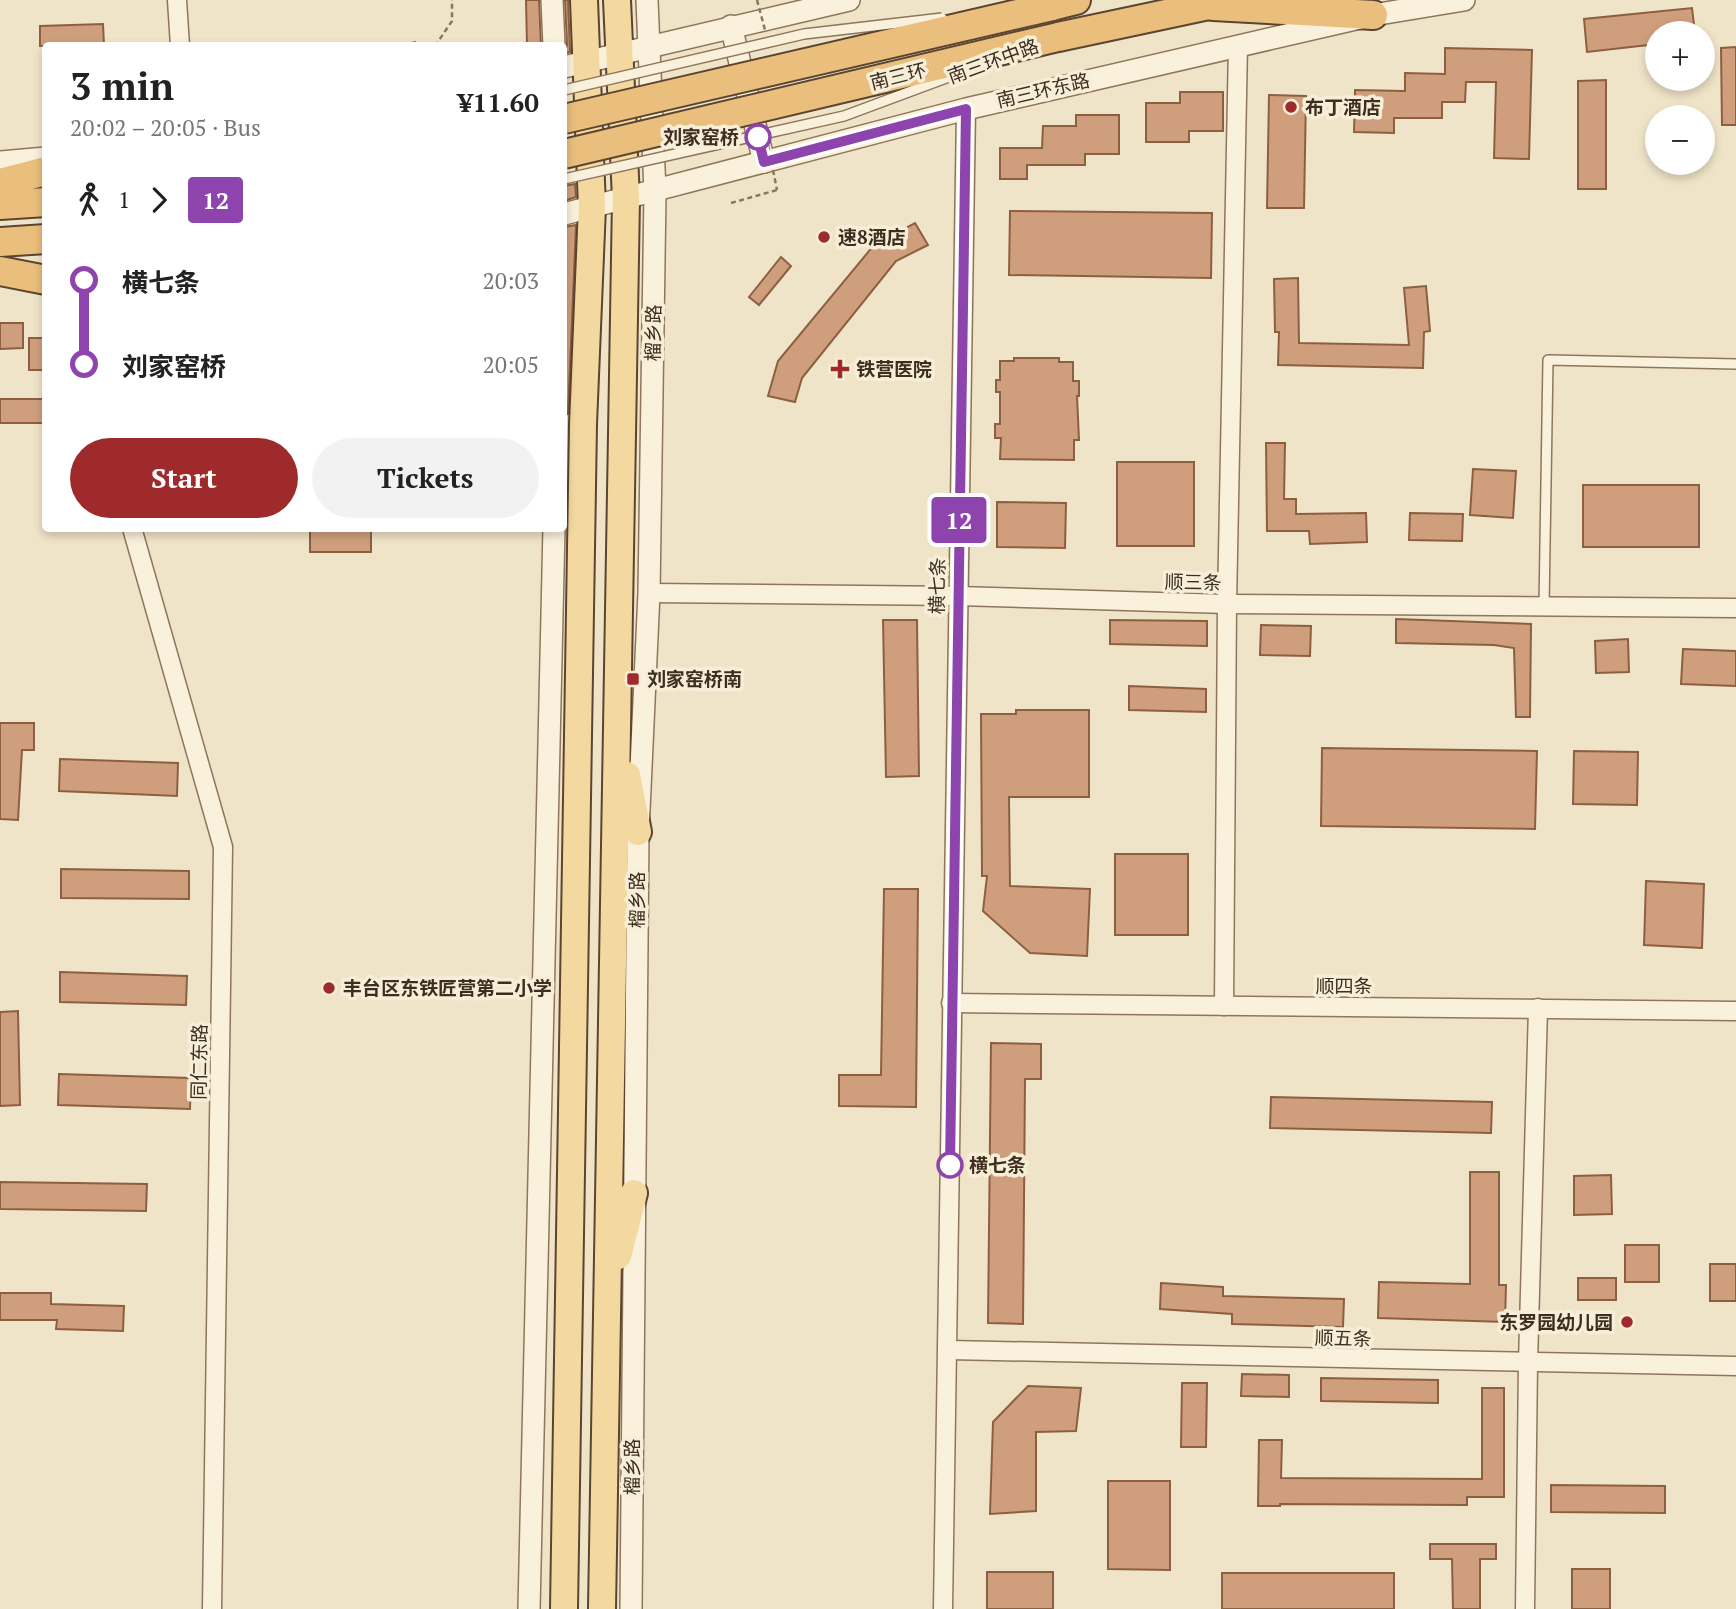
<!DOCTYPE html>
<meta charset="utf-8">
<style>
:root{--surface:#fff;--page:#f2f2f2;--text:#222;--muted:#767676;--accent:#9e2a2b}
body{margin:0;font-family:"PT Serif","Noto Sans SC",serif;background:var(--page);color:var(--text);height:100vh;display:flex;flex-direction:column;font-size:26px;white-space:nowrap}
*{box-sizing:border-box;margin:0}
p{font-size:23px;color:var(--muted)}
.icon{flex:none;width:38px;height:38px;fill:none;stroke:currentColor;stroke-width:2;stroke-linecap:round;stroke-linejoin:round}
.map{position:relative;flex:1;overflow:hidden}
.side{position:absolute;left:42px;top:42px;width:525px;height:490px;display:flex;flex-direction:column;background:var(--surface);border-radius:7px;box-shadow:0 4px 10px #0003}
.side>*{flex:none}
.badge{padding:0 14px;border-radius:5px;font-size:24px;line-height:46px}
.fabs{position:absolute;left:1645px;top:21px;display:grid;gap:14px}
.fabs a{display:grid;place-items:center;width:70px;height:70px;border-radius:50%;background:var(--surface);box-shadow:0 4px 10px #0003;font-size:35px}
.map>.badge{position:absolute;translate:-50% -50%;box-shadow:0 0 0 4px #fff}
.legs{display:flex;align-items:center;gap:10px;height:77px;padding:0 28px;font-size:23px}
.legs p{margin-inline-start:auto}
.summary{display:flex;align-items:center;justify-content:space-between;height:119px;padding:0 28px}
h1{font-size:38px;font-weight:600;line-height:52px}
.action{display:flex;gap:14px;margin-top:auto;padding:14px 28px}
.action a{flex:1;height:80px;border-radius:42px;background:var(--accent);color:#fff;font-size:28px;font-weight:600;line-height:80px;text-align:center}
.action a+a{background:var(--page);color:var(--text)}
ul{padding:0 28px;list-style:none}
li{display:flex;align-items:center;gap:24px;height:84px;font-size:26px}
li i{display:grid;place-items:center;width:10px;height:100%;margin:0 9px;background:currentColor}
li i::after{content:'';width:18px;height:18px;margin:-9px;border:5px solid;border-radius:50%;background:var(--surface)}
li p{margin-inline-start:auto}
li:first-child i{background:linear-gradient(#0000 50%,currentColor 0)}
li:last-child i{background:linear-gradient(currentColor 50%,#0000 0)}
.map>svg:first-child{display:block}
.building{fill:#cf9f7d;stroke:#8d5f41;stroke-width:2}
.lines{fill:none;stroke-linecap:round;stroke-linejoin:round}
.service-casing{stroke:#8d765c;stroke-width:12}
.minor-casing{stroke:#8d765c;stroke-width:21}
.tertiary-casing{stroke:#8d765c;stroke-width:24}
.primary-casing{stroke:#5b4430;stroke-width:30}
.trunk-casing{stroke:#5b4430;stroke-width:32}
.path{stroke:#8d765c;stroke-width:2.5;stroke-dasharray:5 3.5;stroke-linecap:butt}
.service{stroke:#faf1dc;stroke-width:9}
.minor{stroke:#faf1dc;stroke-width:18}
.tertiary{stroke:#faf1dc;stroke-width:21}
.primary{stroke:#f3d9a0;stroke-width:26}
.trunk{stroke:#eabe7c;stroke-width:28}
.service-bridge-casing{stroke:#8d765c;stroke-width:12;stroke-linecap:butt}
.trunk-bridge-casing{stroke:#5b4430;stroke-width:32;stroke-linecap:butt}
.path-bridge{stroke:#8d765c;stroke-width:2.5;stroke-dasharray:5 3.5;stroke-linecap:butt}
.service-bridge{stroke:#faf1dc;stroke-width:9}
.trunk-bridge{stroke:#eabe7c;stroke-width:28}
.line-1-casing{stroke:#fff;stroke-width:16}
.line-1{stroke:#8e44ad;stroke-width:10}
.poi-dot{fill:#9e2a2b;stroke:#f7eed8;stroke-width:2.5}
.stop-1-dot{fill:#fff;stroke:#8e44ad;stroke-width:3.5}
.labels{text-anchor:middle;stroke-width:7;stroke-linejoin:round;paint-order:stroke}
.street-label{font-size:19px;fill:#3d2e20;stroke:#f7eed8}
.poi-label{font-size:19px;font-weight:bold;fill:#3d2e20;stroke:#f7eed8;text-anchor:start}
.stop-label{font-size:19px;font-weight:bold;fill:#3d2e20;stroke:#f7eed8;text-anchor:end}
</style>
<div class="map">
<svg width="1736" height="1609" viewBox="0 0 1736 1609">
<rect width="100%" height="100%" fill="#f0e4c8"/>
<g class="building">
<polygon points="526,0 539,0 541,46 527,46"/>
<polygon points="565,0 568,0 570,52 565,53 567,45"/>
<polygon points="1692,8 1695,33 1657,33 1657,44 1587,52 1584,19"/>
<polygon points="103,24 104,46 40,46 40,26"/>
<polygon points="1736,47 1736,125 1722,125 1721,48"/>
<polygon points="1445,48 1532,50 1529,159 1494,158 1496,82 1466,82 1465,102 1442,102 1442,118 1394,118 1394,133 1354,132 1355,90 1405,91 1405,73 1445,74"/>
<polygon points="1606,80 1606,189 1578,189 1578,81"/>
<polygon points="1180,92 1223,92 1223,131 1189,131 1189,142 1146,142 1146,103 1180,103"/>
<polygon points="1269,95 1306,96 1304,208 1267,208"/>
<polygon points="1076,115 1119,115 1119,154 1085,154 1085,165 1027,165 1027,179 1000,179 1000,148 1042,148 1043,126 1076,126"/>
<polygon points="575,184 576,197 564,201 564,186"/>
<polygon points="1010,211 1212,213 1211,278 1009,275"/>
<polygon points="915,223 928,245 896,261 802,378 795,402 768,396 778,361 874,245"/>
<polygon points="576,225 568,414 564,415 564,227"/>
<polygon points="781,257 791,266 759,305 749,297"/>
<polygon points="1298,278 1299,343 1409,345 1404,288 1426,286 1430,331 1424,332 1423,368 1278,365 1279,332 1275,332 1274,279"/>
<polygon points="0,323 23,323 23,348 0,349"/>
<rect x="29" y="338" width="17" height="32"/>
<polygon points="1014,358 1059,358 1059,362 1073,362 1073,381 1079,381 1079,396 1077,396 1079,440 1074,440 1074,460 1000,459 1001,438 995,438 995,424 1000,424 1000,392 996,392 996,380 1000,380 1000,361 1014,361"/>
<rect x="0" y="399" width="45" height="24"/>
<polygon points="1266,443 1285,443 1284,499 1296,499 1296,514 1366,513 1367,542 1310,544 1309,531 1267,531"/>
<rect x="1117" y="462" width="77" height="84"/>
<polygon points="1473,469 1516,471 1513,518 1470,515"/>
<rect x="1583" y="485" width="116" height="62"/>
<polygon points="997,502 1066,503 1065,548 997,547"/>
<polygon points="1410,513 1463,514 1462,541 1409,540"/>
<rect x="310" y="528" width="61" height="24"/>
<polygon points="1396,619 1531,624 1530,717 1516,717 1514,648 1494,645 1396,643"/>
<polygon points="883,620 917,620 919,776 886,777"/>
<polygon points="1110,620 1207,621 1207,646 1110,644"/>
<polygon points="1261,625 1311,626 1310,656 1260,655"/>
<polygon points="1628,639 1629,672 1596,673 1595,641"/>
<polygon points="1683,649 1736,651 1736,686 1681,684"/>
<polygon points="1129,686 1206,689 1206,712 1129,710"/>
<polygon points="1016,710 1089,710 1089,797 1009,797 1010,886 1090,889 1087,956 1030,953 983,911 987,876 982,876 981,714 1016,714"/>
<polygon points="0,723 34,723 34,750 22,750 18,820 0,819"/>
<polygon points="1322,748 1537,751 1535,829 1321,826"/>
<polygon points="1574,751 1638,752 1637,805 1573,804"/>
<polygon points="60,759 178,763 177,796 59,791"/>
<rect x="1115" y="854" width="73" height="81"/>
<polygon points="61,869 189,871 189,899 61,898"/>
<polygon points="1646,881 1704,884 1702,948 1644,945"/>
<polygon points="884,889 918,889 916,1107 839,1106 839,1075 881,1075"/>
<polygon points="60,972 187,976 186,1005 60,1002"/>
<polygon points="18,1011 20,1105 0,1106 0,1012"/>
<polygon points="991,1043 1041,1044 1041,1079 1025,1079 1023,1324 988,1323"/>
<polygon points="59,1074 191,1078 190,1109 58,1105"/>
<polygon points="1271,1097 1492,1102 1491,1133 1270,1128"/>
<polygon points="1470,1172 1499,1172 1499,1285 1506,1285 1505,1322 1378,1318 1379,1282 1470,1284"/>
<polygon points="1611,1175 1612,1214 1574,1215 1574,1176"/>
<polygon points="0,1182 147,1184 146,1211 0,1209"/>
<rect x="1625" y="1245" width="34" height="37"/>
<rect x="1710" y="1264" width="26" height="37"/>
<rect x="1578" y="1278" width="38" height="22"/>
<polygon points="1161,1283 1223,1287 1223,1296 1344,1299 1343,1327 1232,1324 1232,1314 1160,1309"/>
<polygon points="0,1293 51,1293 51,1304 124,1306 123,1331 56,1329 57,1320 0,1320"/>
<polygon points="1242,1374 1289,1375 1289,1397 1241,1396"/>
<polygon points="1321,1378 1438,1380 1438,1403 1321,1401"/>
<polygon points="1182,1383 1207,1383 1206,1447 1181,1447"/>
<polygon points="1028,1386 1081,1388 1076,1431 1036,1432 1036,1511 990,1514 993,1422"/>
<polygon points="1482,1388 1504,1388 1504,1497 1467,1497 1467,1505 1280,1504 1280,1506 1258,1506 1259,1440 1282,1440 1281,1478 1482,1479"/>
<polygon points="1108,1481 1170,1481 1170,1570 1108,1569"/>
<polygon points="1551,1485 1665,1486 1665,1513 1551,1512"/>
<polygon points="1430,1544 1496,1544 1496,1559 1480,1559 1480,1609 1453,1609 1452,1559 1430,1559"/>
<rect x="1572" y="1569" width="38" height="40"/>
<rect x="987" y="1572" width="66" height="37"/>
<rect x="1222" y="1573" width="172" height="36"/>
</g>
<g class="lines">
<defs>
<polyline id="service" points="1544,606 1548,360 1736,364"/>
<g id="minor">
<polyline points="177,0 180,46"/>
<polyline points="132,528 223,847 212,1609"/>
<polyline points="649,593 958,596 1227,604 1736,608"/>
<polyline points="951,1003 1736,1011"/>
<polyline points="1224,1006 1227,604 1238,45"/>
<polyline points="949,1350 1736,1366"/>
<polyline points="943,1609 966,109"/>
<polyline points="1525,1609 1528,1363 1538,1008"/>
</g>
<g id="tertiary">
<polyline points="552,0 554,46"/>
<polyline points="731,26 764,162"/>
<polyline points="564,67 849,0"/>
<polyline points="0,162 46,158"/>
<polyline points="564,214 966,109 1373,15 1464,0"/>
<polyline points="529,1609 554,528"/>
<polyline points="631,1609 638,832 649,593 655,192 647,0"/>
</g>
<g id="primary">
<polyline points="627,775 638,832"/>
<polyline points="618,1256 634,1193"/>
<polyline points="564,1609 583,424 592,207 584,0"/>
<polyline points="602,1609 626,199 617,0"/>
</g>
<g id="trunk">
<polyline points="1052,6 1076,0"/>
<polyline points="1213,6 1373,15"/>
<polyline points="1058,37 1232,0"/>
<polyline points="0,183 46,171"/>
<polyline points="0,205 46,202"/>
<polyline points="0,242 46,239"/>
<polyline points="0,271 46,280"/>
</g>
</defs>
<use href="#service" class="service-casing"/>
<use href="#minor" class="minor-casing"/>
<use href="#tertiary" class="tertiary-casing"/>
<use href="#primary" class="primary-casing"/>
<use href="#trunk" class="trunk-casing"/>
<g class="path">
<polyline points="403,46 416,42 416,46"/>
<polyline points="435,46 452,21 452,0"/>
<polyline points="731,203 777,190"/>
</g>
<use href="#service" class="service"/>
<use href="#minor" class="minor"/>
<use href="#tertiary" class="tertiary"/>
<use href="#primary" class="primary"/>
<use href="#trunk" class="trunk"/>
<defs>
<g id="service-bridge">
<polyline points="564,90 804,34 942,18"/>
<polyline points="564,179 844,116 957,74"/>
</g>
<g id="trunk-bridge">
<polyline points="564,119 1052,6"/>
<polyline points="564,154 1058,37"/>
</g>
</defs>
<use href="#service-bridge" class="service-bridge-casing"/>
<use href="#trunk-bridge" class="trunk-bridge-casing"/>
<g class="path-bridge">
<polyline points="757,0 765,30"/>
<polyline points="768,145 777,190"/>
</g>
<use href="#service-bridge" class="service-bridge"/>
<use href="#trunk-bridge" class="trunk-bridge"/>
</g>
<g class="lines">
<defs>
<polyline id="line-1" points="758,137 764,162 966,109 950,1165"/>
</defs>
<use href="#line-1" class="line-1-casing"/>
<use href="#line-1" class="line-1"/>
</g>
<g class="poi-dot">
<circle cx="1291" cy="107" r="7"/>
<circle cx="824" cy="237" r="7"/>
<path d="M836.5 358.5h7v7h7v7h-7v7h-7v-7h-7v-7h7z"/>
<rect x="626" y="672" width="14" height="14" rx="3.5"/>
<circle cx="329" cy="988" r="7"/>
<circle cx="1627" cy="1322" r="7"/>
</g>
<g class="stop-1-dot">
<circle cx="758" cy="137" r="12"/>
<circle cx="950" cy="1165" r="12"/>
</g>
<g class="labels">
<g class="street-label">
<text transform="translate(993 61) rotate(-20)" y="7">南三环中路</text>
<text transform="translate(898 76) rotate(-14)" y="7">南三环</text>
<text transform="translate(1043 90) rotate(-13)" y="7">南三环东路</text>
<text transform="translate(653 333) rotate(-89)" y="7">榴乡路</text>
<text transform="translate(1193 582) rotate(1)" y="7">顺三条</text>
<text transform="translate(937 586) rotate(-89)" y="7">横七条</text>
<text transform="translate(637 900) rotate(-90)" y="7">榴乡路</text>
<text x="1344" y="993">顺四条</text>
<text transform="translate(199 1062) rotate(-89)" y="7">同仁东路</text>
<text transform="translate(1343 1338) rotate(1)" y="7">顺五条</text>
<text transform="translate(632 1467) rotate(-90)" y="7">榴乡路</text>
</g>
<g class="poi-label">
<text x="1305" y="114">布丁酒店</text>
<text x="838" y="244">速8酒店</text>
<text x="856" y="376">铁营医院</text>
<text x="647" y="686">刘家窑桥南</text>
<text x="343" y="995">丰台区东铁匠营第二小学</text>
<text x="1613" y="1329" text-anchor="end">东罗园幼儿园</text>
</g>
<g class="stop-label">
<text x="739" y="144">刘家窑桥</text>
<text x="969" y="1172" text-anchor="start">横七条</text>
</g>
</g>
</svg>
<div class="fabs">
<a>+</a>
<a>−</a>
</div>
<b class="badge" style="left:959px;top:520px;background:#8e44ad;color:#fff">12</b>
<section class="side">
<div class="summary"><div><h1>3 min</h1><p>20:02 – 20:05 · Bus</p></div><b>¥11.60</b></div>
<div class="legs"><svg class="icon" aria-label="walk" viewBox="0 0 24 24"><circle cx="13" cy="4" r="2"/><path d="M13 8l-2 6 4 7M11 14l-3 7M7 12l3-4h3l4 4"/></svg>1<svg class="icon" aria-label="forward" viewBox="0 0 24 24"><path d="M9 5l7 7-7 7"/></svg><b class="badge" style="background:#8e44ad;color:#fff">12</b></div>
<ul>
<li><i style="color:#8e44ad"></i><b>横七条</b><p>20:03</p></li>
<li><i style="color:#8e44ad"></i><b>刘家窑桥</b><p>20:05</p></li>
</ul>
<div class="action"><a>Start</a><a>Tickets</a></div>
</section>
</div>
